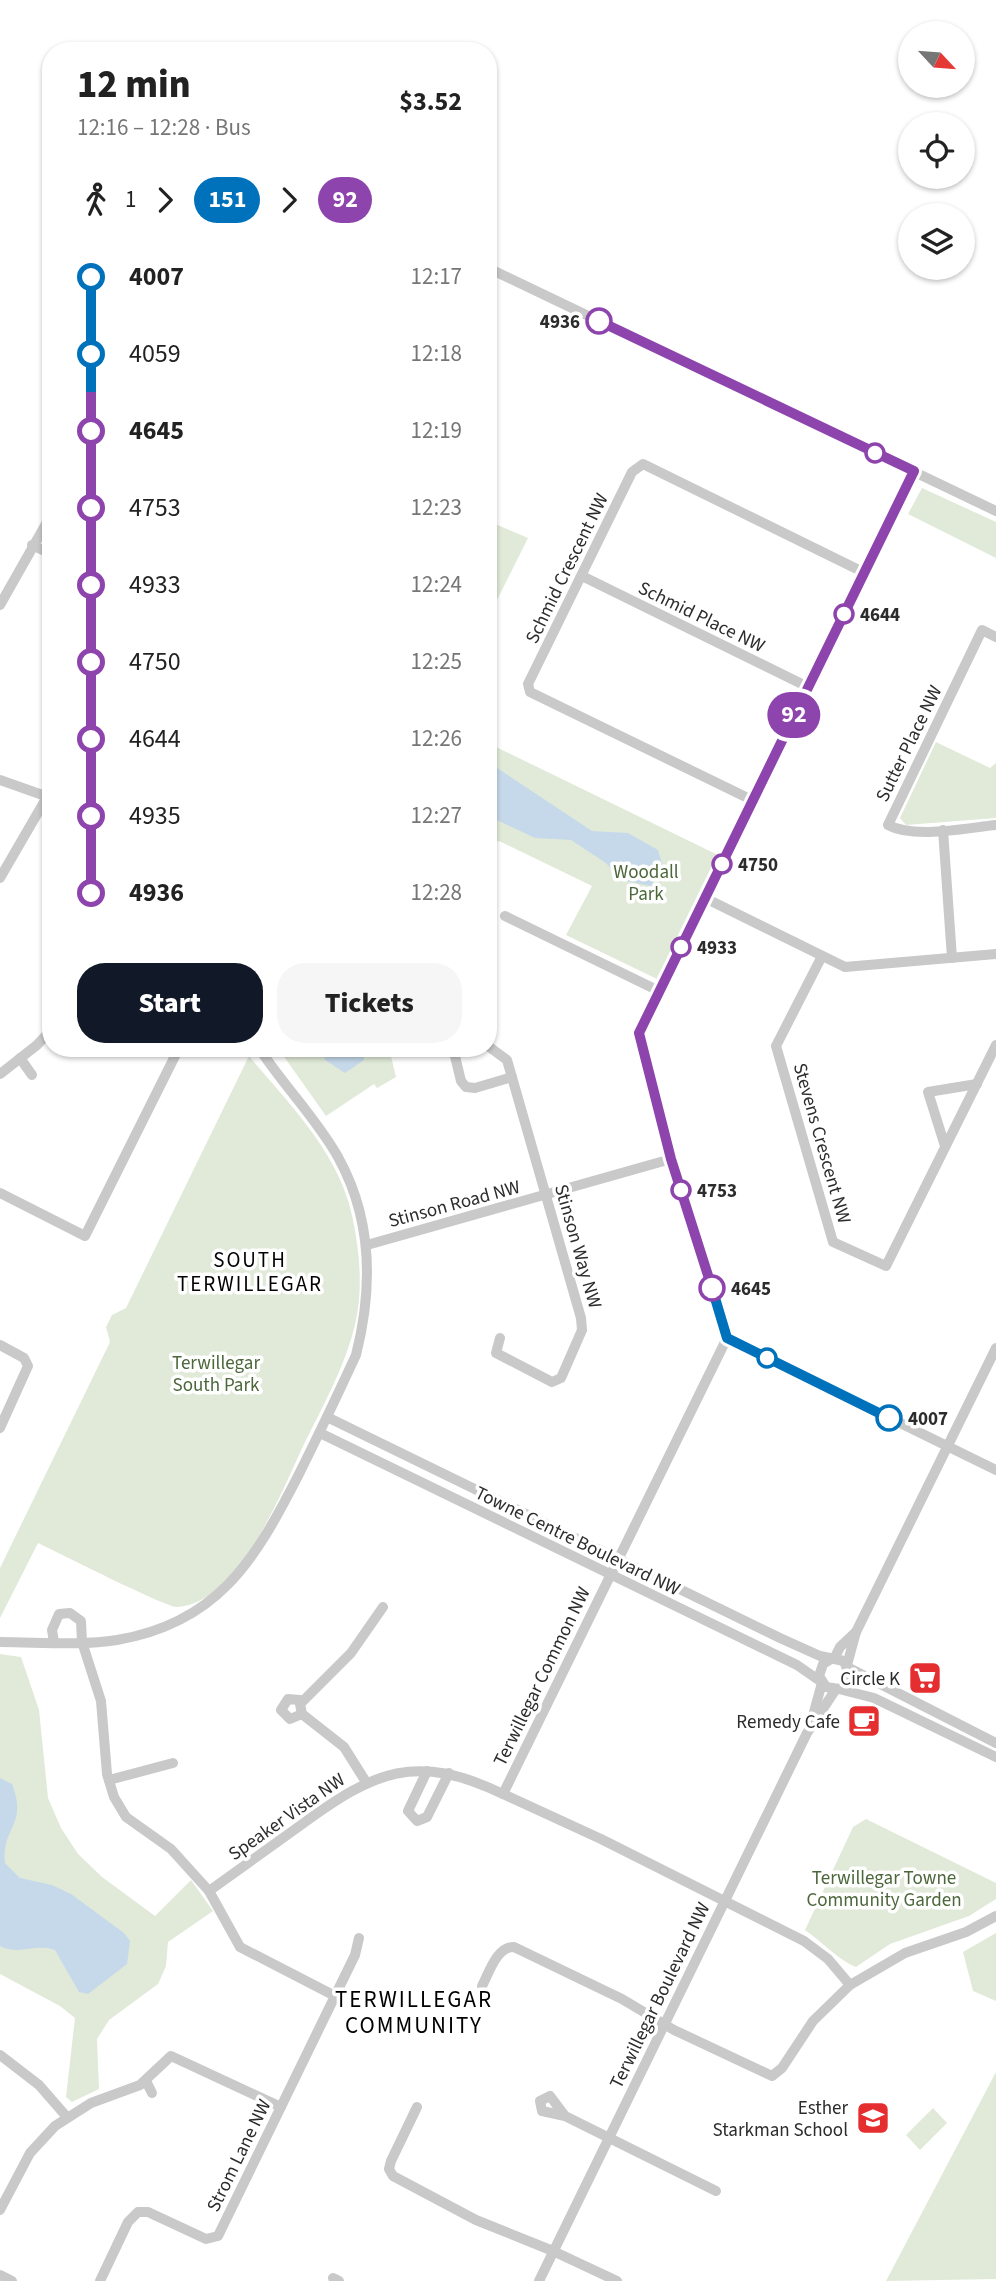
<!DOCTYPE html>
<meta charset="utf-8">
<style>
:root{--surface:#fff;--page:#f6f6f6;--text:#222;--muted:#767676;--accent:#111827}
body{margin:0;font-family:"Source Sans 3",sans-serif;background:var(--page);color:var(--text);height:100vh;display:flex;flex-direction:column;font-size:26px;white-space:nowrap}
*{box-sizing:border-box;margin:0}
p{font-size:23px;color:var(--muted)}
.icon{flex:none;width:38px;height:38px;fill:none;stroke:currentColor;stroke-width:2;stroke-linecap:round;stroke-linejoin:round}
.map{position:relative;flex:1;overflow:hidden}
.side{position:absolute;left:42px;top:42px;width:455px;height:1015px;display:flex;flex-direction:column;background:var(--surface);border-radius:28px;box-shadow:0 2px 5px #0004}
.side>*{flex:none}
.badge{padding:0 14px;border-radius:23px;font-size:24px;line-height:46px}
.needle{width:46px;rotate:116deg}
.fabs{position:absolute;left:898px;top:21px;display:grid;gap:14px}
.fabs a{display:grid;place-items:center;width:77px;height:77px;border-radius:50%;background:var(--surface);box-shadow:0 2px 5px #0004;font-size:35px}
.map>.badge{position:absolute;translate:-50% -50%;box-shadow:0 0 0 4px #fff}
.legs{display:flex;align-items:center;gap:10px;height:77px;padding:0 35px;font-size:23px}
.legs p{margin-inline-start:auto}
.headline{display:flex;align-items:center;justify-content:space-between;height:119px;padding:0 35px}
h1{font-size:38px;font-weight:800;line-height:52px}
.cta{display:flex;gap:14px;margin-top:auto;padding:14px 35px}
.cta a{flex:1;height:80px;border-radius:28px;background:var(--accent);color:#fff;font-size:28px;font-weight:800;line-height:80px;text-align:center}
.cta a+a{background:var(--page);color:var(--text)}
ul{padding:0 35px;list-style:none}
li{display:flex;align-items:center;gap:24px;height:77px;font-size:26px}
li i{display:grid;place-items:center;width:10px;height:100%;margin:0 9px;background:currentColor}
li i::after{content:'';width:18px;height:18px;margin:-9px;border:5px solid;border-radius:50%;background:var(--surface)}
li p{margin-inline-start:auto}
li:first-child i{background:linear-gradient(#0000 50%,currentColor 0)}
li:last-child i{background:linear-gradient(currentColor 50%,#0000 0)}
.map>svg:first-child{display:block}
.green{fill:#e1ead9}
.water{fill:#c5d9ea}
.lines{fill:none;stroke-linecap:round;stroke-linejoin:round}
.minor{stroke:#c9c9c9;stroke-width:10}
.line-1-casing{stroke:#fff;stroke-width:16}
.line-2-casing{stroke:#fff;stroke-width:16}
.line-1{stroke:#0072bc;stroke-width:10}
.line-2{stroke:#8e44ad;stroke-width:10}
.stop-2-dot{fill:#fff;stroke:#8e44ad;stroke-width:3.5}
.stop-1-dot{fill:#fff;stroke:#0072bc;stroke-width:3.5}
.labels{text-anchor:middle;stroke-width:7;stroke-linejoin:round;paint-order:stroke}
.stop-label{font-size:19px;font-weight:bold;fill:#2c2c2c;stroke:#fff;text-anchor:start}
.street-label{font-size:19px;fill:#2c2c2c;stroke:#fff}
.park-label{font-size:19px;fill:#4c673a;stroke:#fff}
.poi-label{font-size:19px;fill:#2c2c2c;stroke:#fff;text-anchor:end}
.neighbourhood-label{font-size:21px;letter-spacing:2px;fill:#000;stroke:#fff}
.quarter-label{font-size:23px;letter-spacing:2px;fill:#000;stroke:#fff}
</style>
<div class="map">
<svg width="996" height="2281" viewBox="0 0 996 2281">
<rect width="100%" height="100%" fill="#fff"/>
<g class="green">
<polygon points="922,488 996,522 996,558 908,514"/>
<polygon points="488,521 528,538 488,618"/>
<polygon points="936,742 990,768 996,763 996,818 906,825 900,818"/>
<polygon points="488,743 718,855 657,979 566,935 592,886 499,841 488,844"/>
<polygon points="278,1048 389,1048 396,1077 377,1088 374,1084 326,1116"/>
<path d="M249,1056C290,1105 341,1155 353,1220C360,1254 363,1291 355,1325C345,1366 324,1404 305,1442C282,1490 240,1603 177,1607C165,1607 57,1552 38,1543L0,1618V1568L110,1342L106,1327L112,1315L126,1308Z"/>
<polygon points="0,1654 21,1657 39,1710 48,1798 61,1828 78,1854 102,1877 155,1916 191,1880 213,1911 168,1942 166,1966 158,1984 109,2020 97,2039 99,2089 72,2102 66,2097 75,2018 60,2006 0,1974"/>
<path d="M866,1819L996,1883V1899L969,1916L890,1944L856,1967C840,1961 821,1941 805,1930L853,1827Z"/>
<polygon points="996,1933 996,2001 973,1991 963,1952"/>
<polygon points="996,2072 996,2279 886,2281"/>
<polygon points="933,2108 947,2123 920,2150 906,2135"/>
</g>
<g class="water">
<polygon points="488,762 592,831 628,833 658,850 663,867 651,886 621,880 606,863 571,840 535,838 488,816"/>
<polygon points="321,1048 362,1048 364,1060 345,1073 325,1060"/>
<path d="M0,1778L12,1784C28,1826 2,1825 5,1863L20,1878L52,1885L71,1894L124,1933L130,1941L127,1964L88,1994L79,1992L55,1950C36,1943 19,1956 0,1946Z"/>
</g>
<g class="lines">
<g class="minor">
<polyline points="488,268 996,511"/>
<polyline points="32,545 51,554"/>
<polyline points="582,576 808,687"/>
<polyline points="0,605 51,515"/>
<path d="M996,637L982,630L888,825C914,839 966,828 996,825"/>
<polyline points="0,780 51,798"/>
<polyline points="754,801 530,692 528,684 632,472 643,464 865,573"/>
<polyline points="943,830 952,958"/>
<polyline points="0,878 51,790"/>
<polyline points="705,898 845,967 996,954"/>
<polyline points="505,916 659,991"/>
<polyline points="821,958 776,1046 833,1242 886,1266 996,1045"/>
<polyline points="488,1046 507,1060 581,1318 582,1330 561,1378 552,1382 496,1353 500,1338"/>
<polyline points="453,1048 461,1081 466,1087 475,1088 512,1077"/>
<polyline points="20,1058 32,1075"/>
<polyline points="0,1074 37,1045 51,1030"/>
<polyline points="945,1146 928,1092 977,1084"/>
<polyline points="0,1193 85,1236 179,1048"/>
<polyline points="367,1245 671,1159"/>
<polyline points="727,1338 671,1159 639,1033 914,471"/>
<polyline points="727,1338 503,1794 601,1839 804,1941 828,1959 850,1985"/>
<polyline points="727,1338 996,1470"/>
<polyline points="0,1345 24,1358 28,1366 0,1428"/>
<polyline points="327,1417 780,1638 820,1656 844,1661 850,1677 846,1685 839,1689 826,1687 819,1676 823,1664 831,1659"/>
<polyline points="320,1433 797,1665 820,1681"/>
<path d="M0,1642C38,1642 80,1646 117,1640C218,1623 255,1560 298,1476C318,1436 337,1396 356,1355C373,1288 373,1220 338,1157C316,1118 283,1085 259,1048"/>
<polyline points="54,1642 52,1630 59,1614 70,1613 81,1621 82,1642 101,1701 107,1774 114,1797 126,1817 171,1849 209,1891 240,1947 335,1996"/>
<polyline points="834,1659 840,1647 856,1632"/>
<polyline points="847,1665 856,1632 996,1348"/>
<polyline points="849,1668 996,1743"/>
<polyline points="839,1689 874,1698 996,1757"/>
<polyline points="300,1700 288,1699 281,1710 290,1719 302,1714"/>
<polyline points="812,1719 822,1683"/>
<polyline points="427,1771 408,1811 417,1821 427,1817 449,1773"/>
<polyline points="109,1780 173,1763"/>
<polyline points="366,1782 344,1747 302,1714 300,1704 351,1653 383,1607"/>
<path d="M209,1891C240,1869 270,1847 301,1825C375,1771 415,1752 503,1794"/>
<path d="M482,1986C489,1973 497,1946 514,1947L622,1999L674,2030L772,2076L782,2068L813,2021L850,1985L905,1953L966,1932L996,1916"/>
<polyline points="0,2055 39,2085 66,2116"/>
<polyline points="146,2081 152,2093"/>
<polyline points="417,2107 391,2161 389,2169 393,2176 476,2220 553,2251 617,2281"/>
<polyline points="565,2116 550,2096 540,2101 542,2111 565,2116 716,2191"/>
<polyline points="0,2210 30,2153 55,2126 91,2103 140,2085 171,2056 281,2107"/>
<polyline points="0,2275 12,2281"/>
<polyline points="333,2278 339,2281"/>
<polyline points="100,2281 128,2222 138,2212 148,2212 206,2239 218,2236 355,1955 359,1938"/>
<polyline points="539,2281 807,1733 836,1689"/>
</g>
</g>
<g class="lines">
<defs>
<polyline id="line-1" points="712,1288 727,1338 889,1418"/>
<polyline id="line-2" points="599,321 914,471 639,1033 671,1159 712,1288"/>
</defs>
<use href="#line-1" class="line-1-casing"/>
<use href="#line-2" class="line-2-casing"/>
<use href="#line-1" class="line-1"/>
<use href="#line-2" class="line-2"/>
</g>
<defs>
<symbol id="supermarket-square" viewBox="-11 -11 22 22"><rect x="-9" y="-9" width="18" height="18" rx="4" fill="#e42e2f" stroke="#fff"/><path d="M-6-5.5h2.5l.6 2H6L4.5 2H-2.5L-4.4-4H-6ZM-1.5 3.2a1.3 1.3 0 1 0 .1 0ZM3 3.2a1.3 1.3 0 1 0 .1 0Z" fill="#fff"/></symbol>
<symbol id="cafe-square" viewBox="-11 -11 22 22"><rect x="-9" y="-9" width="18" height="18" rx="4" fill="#e42e2f" stroke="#fff"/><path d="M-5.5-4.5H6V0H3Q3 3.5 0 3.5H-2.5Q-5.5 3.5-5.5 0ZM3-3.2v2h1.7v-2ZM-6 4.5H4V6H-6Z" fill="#fff"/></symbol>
<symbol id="school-square" viewBox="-11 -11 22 22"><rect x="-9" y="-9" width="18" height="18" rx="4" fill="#e42e2f" stroke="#fff"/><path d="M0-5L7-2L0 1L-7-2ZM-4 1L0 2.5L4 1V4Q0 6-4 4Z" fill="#fff"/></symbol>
</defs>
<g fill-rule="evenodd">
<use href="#supermarket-square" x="906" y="1659" width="38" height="38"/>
<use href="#cafe-square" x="845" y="1702" width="38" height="38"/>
<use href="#school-square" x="854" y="2099" width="38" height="38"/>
</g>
<g class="stop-2-dot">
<circle cx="599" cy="321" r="12"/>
<circle cx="875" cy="453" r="9"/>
<circle cx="844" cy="614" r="9"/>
<circle cx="722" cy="864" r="9"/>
<circle cx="681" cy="947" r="9"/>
<circle cx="681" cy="1190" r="9"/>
<circle cx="712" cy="1288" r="12"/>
</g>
<g class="stop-1-dot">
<circle cx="767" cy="1358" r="9"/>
<circle cx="889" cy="1418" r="12"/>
</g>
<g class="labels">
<g class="stop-label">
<text x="580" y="328" text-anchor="end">4936</text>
<text x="860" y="621">4644</text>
<text x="738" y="871">4750</text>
<text x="697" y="954">4933</text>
<text x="697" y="1197">4753</text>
<text x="731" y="1295">4645</text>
<text x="908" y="1425">4007</text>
</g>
<g class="street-label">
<text transform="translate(566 568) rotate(-64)" y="7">Schmid Crescent NW</text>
<text transform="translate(702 616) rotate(26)" y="7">Schmid Place NW</text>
<text transform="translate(908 743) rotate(-64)" y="7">Sutter Place NW</text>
<text transform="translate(823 1143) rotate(74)" y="7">Stevens Crescent NW</text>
<text transform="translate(454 1203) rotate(-15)" y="7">Stinson Road NW</text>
<text transform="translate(579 1246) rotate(74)" y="7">Stinson Way NW</text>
<text transform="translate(578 1540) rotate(26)" y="7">Towne Centre Boulevard NW</text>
<text transform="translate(541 1676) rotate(-64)" y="7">Terwillegar Common NW</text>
<text transform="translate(286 1816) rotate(-35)" y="7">Speaker Vista NW</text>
<text transform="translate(659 1995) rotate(-64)" y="7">Terwillegar Boulevard NW</text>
<text transform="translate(238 2155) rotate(-64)" y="7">Strom Lane NW</text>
</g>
<g class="park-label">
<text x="646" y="878">Woodall<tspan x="646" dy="22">Park</tspan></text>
<text x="216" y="1369">Terwillegar<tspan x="216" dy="22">South Park</tspan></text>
<text x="884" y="1884">Terwillegar Towne<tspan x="884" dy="22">Community Garden</tspan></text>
</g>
<g class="poi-label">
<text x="900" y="1685">Circle K</text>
<text x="840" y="1728">Remedy Cafe</text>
<text x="848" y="2114">Esther<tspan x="848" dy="22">Starkman School</tspan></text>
</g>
<g class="neighbourhood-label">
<text x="250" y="1267">SOUTH<tspan x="250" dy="24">TERWILLEGAR</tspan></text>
</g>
<g class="quarter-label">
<text x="414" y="2007">TERWILLEGAR<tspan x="414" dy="26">COMMUNITY</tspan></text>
</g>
</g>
</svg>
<div class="fabs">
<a><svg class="needle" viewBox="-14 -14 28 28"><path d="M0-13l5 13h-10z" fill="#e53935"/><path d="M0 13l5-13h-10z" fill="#767676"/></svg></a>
<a><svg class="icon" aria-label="locate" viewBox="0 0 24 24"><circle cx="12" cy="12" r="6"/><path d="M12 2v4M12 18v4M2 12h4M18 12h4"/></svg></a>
<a><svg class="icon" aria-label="layers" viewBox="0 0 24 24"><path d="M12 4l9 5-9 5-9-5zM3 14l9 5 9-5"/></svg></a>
</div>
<b class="badge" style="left:794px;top:715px;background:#8e44ad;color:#fff">92</b>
<section class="side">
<div class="headline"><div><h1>12 min</h1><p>12:16 – 12:28 · Bus</p></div><b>$3.52</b></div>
<div class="legs"><svg class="icon" aria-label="walk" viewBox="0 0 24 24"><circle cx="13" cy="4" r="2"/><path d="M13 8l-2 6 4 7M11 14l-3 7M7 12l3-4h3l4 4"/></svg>1<svg class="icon" aria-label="forward" viewBox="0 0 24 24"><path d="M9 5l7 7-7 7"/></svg><b class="badge" style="background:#0072bc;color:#fff">151</b><svg class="icon" aria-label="forward" viewBox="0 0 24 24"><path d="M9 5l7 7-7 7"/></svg><b class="badge" style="background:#8e44ad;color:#fff">92</b></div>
<ul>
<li><i style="color:#0072bc"></i><b>4007</b><p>12:17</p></li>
<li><i style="color:#0072bc"></i><span>4059</span><p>12:18</p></li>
<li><i style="color:#8e44ad"></i><b>4645</b><p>12:19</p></li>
<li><i style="color:#8e44ad"></i><span>4753</span><p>12:23</p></li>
<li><i style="color:#8e44ad"></i><span>4933</span><p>12:24</p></li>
<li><i style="color:#8e44ad"></i><span>4750</span><p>12:25</p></li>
<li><i style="color:#8e44ad"></i><span>4644</span><p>12:26</p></li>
<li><i style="color:#8e44ad"></i><span>4935</span><p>12:27</p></li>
<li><i style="color:#8e44ad"></i><b>4936</b><p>12:28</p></li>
</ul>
<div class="cta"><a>Start</a><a>Tickets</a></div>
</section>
</div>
